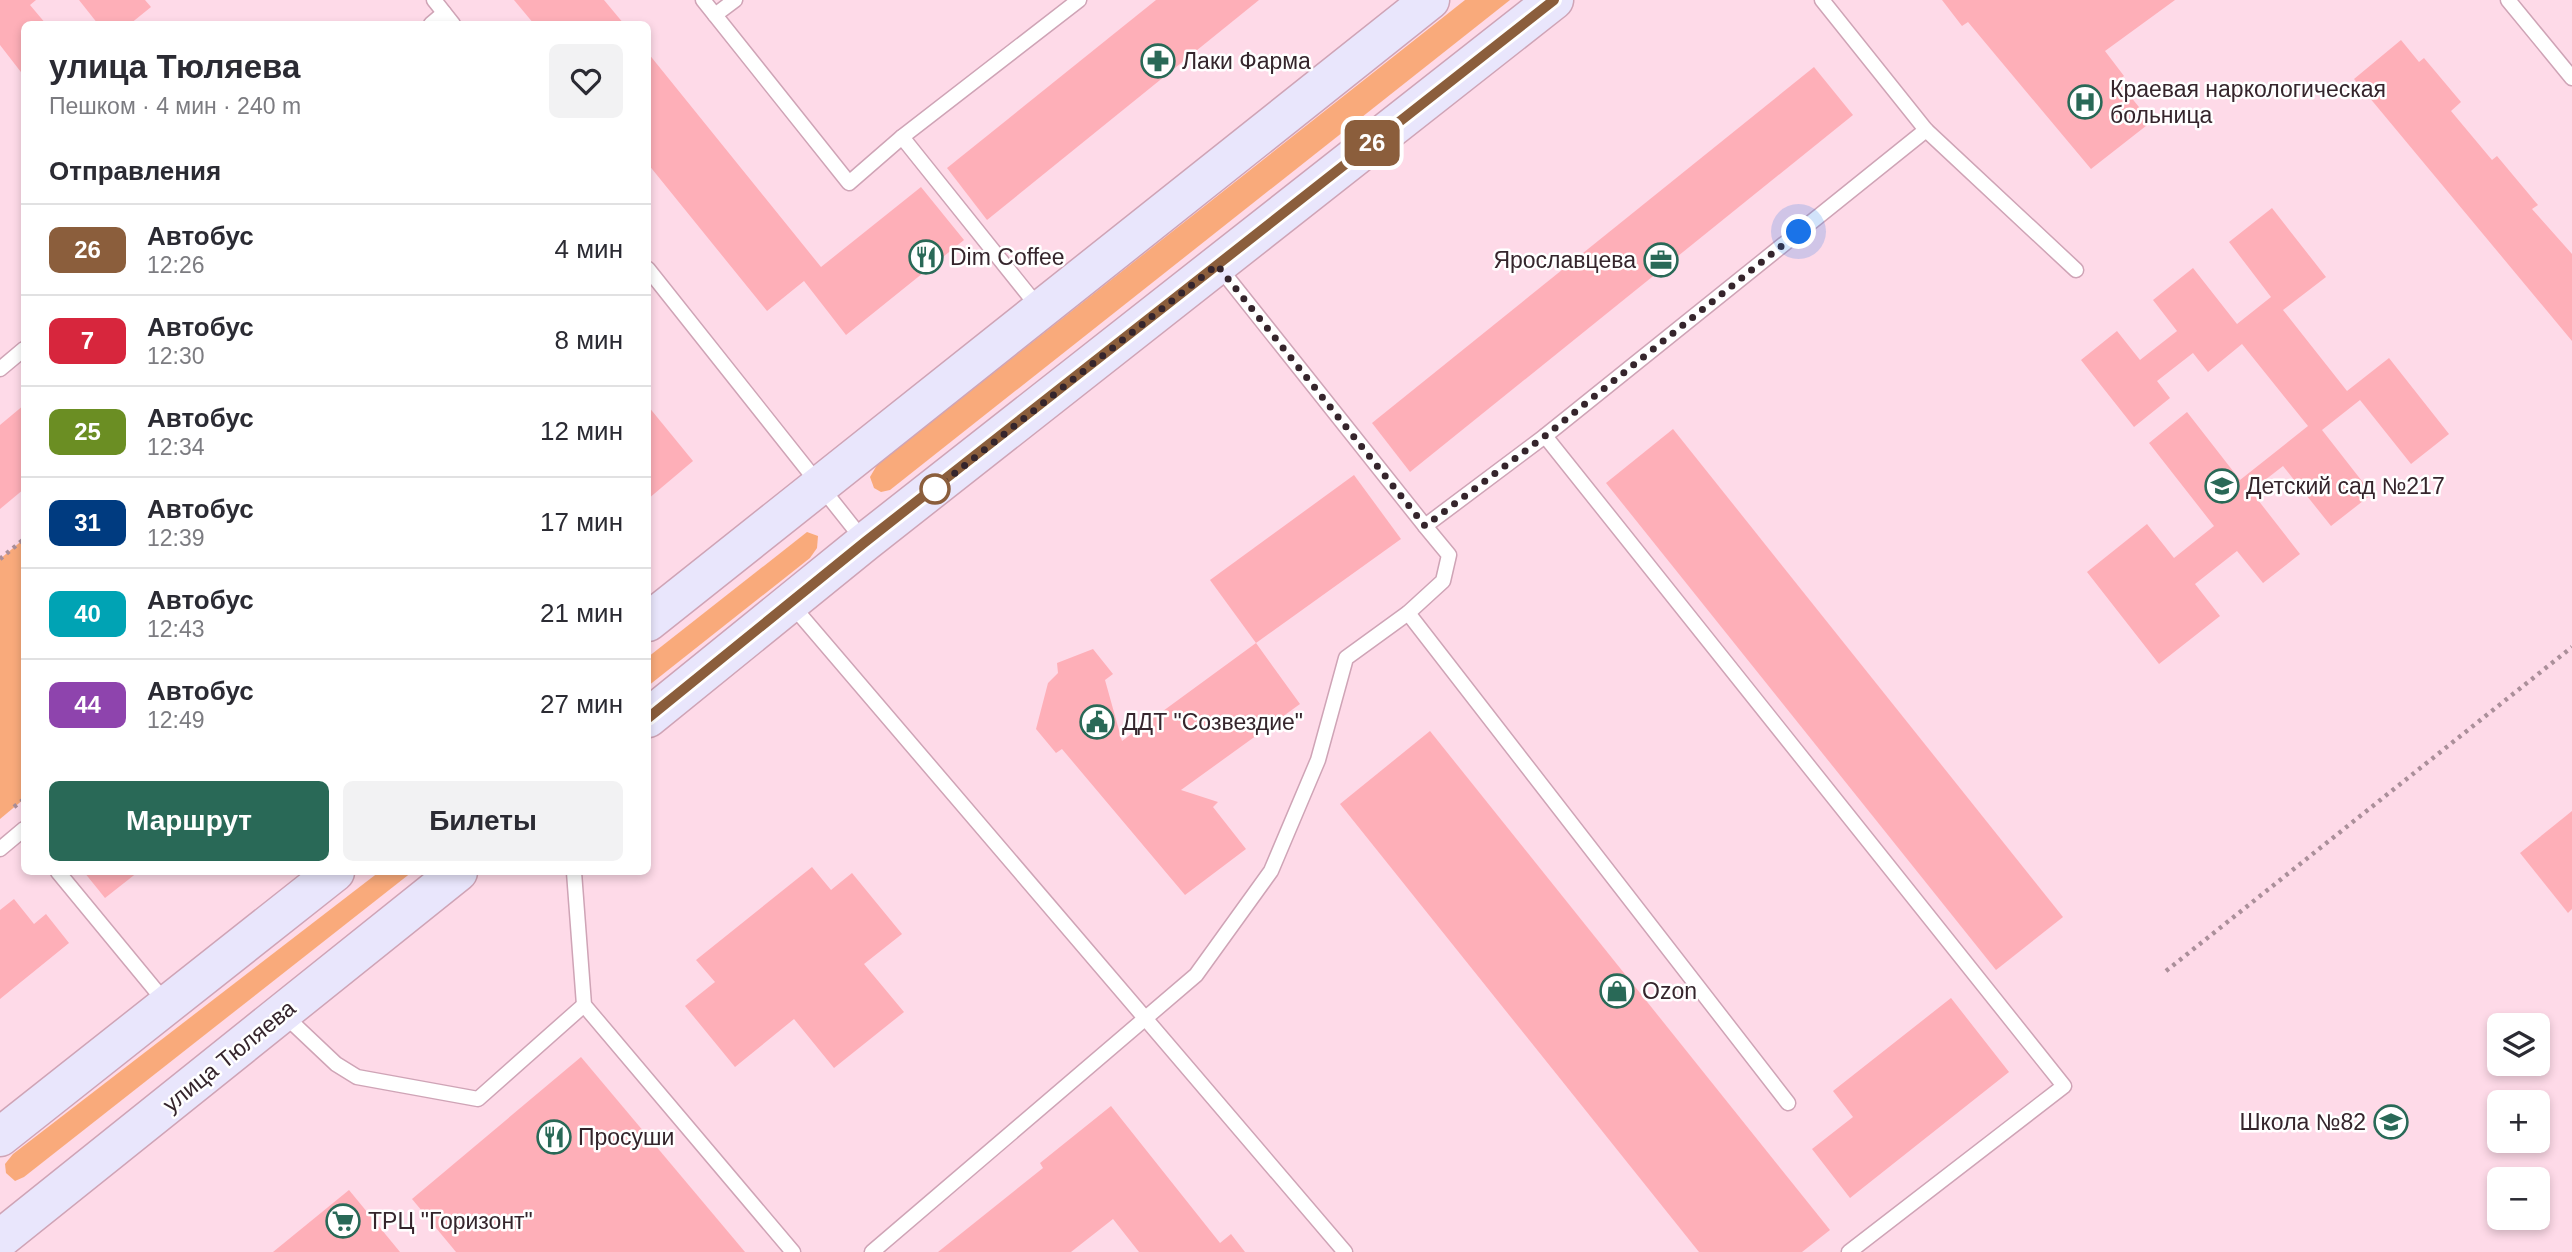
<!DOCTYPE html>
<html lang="ru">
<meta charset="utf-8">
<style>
:root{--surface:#fff;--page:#f2f2f3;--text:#2b2b33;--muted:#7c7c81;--line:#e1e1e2;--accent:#296957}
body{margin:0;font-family:Helvetica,sans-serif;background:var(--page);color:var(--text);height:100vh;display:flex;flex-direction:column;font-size:26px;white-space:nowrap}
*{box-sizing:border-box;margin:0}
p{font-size:23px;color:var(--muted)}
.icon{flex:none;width:38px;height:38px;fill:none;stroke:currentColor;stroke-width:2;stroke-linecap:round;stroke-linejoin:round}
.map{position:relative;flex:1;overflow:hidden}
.panel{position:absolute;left:21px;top:21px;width:630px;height:854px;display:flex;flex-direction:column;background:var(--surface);border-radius:10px;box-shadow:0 4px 10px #0003}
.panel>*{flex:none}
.badge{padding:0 14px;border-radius:10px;font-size:24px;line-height:46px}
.controls{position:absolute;left:2487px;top:1013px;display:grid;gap:14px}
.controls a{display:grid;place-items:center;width:63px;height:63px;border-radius:10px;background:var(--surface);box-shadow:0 4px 10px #0003;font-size:35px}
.you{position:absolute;width:35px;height:35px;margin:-18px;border:5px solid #fff;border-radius:50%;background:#1a73e8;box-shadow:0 0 0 10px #1a73e833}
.map>.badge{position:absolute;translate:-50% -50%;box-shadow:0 0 0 4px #fff}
h2{padding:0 28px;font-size:26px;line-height:63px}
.round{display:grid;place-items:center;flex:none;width:74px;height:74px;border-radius:10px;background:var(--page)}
.overview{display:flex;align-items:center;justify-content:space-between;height:119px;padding:0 28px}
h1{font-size:33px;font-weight:600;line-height:52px}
.primary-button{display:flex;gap:14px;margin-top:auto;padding:14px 28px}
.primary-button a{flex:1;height:80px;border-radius:10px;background:var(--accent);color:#fff;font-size:28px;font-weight:600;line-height:80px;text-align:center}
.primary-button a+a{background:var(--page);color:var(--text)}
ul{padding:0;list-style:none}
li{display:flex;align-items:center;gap:21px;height:91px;padding:0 28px;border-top:2px solid var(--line)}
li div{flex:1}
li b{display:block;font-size:26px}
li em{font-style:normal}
li .badge{min-width:77px;font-weight:700;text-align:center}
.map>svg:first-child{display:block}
.green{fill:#f9aa7b}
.building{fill:#feafb8}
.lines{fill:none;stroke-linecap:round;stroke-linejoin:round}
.service-casing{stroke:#cfa4b6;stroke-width:17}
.secondary-casing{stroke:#cfa4b6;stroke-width:41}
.path{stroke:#ab8f9a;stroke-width:4.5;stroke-dasharray:3.5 5;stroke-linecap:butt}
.service{stroke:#fff;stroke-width:14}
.secondary{stroke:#e9e6fc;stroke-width:38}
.line-casing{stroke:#fff;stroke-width:16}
.line{stroke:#8b5e3c;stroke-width:10}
.walk{stroke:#35252c;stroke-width:7;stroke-dasharray:0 12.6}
.stop-dot{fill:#fff;stroke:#8b5e3c;stroke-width:3.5}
.labels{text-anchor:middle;stroke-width:5;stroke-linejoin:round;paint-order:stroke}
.poi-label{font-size:23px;fill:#35252c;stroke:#fff;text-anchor:start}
.street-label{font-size:23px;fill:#35252c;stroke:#fff}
</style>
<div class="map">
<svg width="2572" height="1252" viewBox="0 0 2572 1252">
<rect width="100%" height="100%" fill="#fedae8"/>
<g class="green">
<polygon points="1465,0 1510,0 890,490 881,492 874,488 870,477 877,465"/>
<polygon points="807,532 818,536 817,548 810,558 648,686 648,657"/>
<polygon points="24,539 24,799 0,819 0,559"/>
<polygon points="379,872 412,872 24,1177 15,1181 6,1173 5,1164 13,1154"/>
</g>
<g class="building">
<polygon points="0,0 36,0 30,5 46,24 24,24 24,76 0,45"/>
<polygon points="79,0 145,0 151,7 130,24 98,24"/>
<polygon points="514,0 604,0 624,24 534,24"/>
<polygon points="1156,0 1259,0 987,220 947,168"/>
<polygon points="1942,0 2175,0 2105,51 2124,76 2118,81 2151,122 2091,169 1968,22 1962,26"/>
<polygon points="2401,40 2419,62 2424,58 2461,102 2451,111 2492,160 2497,156 2538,205 2532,209 2572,254 2572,341 2354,79"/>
<polygon points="648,53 821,267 921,187 964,240 846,335 804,281 767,311 648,164"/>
<polygon points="1814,67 1853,115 1410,472 1372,423"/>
<polygon points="2272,208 2326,277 2283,310 2347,391 2389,358 2449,434 2411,464 2360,400 2322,430 2372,494 2331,526 2283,466 2251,491 2300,554 2263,583 2237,551 2195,584 2220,616 2159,664 2087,572 2147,524 2174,558 2214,526 2149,443 2187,412 2240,480 2308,426 2242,344 2208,372 2193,353 2157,381 2170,398 2134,427 2081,360 2117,331 2140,360 2177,331 2153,300 2193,268 2237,324 2271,297 2229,242"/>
<polygon points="24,405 24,489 0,509 0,425"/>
<polygon points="648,406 693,461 648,499"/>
<polygon points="1673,429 2063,917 1996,970 1606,483"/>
<polygon points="1354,475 1401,539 1256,643 1210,580"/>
<polygon points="1256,643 1300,704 1181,790 1218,802 1213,807 1246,849 1185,895 1062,749 1056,753 1036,729 1048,683 1058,673 1057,663 1093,649 1113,674 1105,680 1122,741"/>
<polygon points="1430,731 1830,1230 1802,1252 1699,1252 1340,804"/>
<polygon points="2572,811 2572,909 2568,913 2520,853"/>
<polygon points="812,867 831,890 852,873 902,934 864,964 904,1012 834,1068 794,1019 735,1067 685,1006 715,982 696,960"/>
<polygon points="84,872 138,872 105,898"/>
<polygon points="14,899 34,924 46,914 69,943 0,999 0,910"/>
<polygon points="1951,998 2009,1072 1850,1198 1812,1149 1853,1117 1833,1091"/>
<polygon points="581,1057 745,1252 456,1252 412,1199"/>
<polygon points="1111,1106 1220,1243 1231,1234 1245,1252 1139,1252 1113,1219 1071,1252 938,1252 1043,1168 1040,1163"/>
<polygon points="349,1190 400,1252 273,1252"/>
</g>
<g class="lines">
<defs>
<g id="service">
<polyline points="434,0 453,24"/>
<polyline points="703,0 849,183 902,137"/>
<polyline points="1822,0 1926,130 2076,270"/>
<polyline points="2508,0 2572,78"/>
<polyline points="715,15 735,0"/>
<polyline points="431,24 444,13"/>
<polyline points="1219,267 1425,526"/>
<polyline points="648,269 864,541"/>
<polyline points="1039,308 902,137 1079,0"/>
<polyline points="0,369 24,349"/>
<polyline points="1545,436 2064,1086 1849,1252"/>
<polyline points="791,604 1345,1252"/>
<polyline points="1408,613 1788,1103"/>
<polyline points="0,849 24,829"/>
<polyline points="58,872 166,1003"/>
<polyline points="574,872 584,1005 793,1252"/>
<polyline points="282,1013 336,1064 357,1077 478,1099 584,1005"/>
<polyline points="872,1252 1196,975 1271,871 1318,760 1346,658 1408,613 1443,581 1449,555 1425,526 1545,436 1926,130"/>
</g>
<g id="secondary">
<polyline points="648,622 1430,0"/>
<polyline points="648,718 865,542 1554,0"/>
<polyline points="0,1137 335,872"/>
<polyline points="0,1239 458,872"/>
</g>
</defs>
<use href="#service" class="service-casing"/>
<use href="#secondary" class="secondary-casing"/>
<g class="path">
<polyline points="0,559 24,539"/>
<polyline points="14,807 24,799"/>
<polyline points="2166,971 2572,647"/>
</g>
<use href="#service" class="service"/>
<use href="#secondary" class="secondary"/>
</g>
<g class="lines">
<defs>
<polyline id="line" points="648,718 865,542 1554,0"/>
</defs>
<use href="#line" class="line-casing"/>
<use href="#line" class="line"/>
<polyline class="walk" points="935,489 1217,265 1425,526 1545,436 1799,232"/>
</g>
<defs>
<symbol id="pharmacy-ring" viewBox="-11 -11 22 22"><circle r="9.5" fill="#fff" stroke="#296957" stroke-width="1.5"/><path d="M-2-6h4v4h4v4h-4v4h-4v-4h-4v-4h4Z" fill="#296957"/></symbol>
<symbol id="hospital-ring" viewBox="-11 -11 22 22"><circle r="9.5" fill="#fff" stroke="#296957" stroke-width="1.5"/><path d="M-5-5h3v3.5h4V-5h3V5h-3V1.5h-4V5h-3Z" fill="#296957"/></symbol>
<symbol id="restaurant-ring" viewBox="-11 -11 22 22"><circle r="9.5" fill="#fff" stroke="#296957" stroke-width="1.5"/><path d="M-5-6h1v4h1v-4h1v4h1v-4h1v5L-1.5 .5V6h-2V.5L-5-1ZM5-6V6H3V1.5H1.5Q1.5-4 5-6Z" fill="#296957"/></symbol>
<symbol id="office-ring" viewBox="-11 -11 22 22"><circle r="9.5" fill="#fff" stroke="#296957" stroke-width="1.5"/><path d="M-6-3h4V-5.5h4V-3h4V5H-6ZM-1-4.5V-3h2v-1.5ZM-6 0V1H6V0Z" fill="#296957"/></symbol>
<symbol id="school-ring" viewBox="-11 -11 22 22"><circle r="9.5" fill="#fff" stroke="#296957" stroke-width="1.5"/><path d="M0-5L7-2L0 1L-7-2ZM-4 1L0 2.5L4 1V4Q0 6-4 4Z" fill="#296957"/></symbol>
<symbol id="civic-ring" viewBox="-11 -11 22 22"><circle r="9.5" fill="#fff" stroke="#296957" stroke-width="1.5"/><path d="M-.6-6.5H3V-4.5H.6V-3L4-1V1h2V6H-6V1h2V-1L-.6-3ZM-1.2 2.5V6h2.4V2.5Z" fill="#296957"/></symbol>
<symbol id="shop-ring" viewBox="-11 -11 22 22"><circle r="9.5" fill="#fff" stroke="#296957" stroke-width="1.5"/><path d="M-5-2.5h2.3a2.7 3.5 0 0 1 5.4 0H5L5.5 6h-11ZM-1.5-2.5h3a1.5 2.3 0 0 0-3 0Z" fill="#296957"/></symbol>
<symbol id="supermarket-ring" viewBox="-11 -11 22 22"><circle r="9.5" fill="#fff" stroke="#296957" stroke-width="1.5"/><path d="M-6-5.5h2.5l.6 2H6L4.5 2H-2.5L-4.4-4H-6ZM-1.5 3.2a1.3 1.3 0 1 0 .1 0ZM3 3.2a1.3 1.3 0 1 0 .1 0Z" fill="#296957"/></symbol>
</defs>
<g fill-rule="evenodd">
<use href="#pharmacy-ring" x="1139" y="42" width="38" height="38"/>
<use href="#hospital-ring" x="2066" y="83" width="38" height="38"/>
<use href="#restaurant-ring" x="907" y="238" width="38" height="38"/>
<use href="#office-ring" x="1642" y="241" width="38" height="38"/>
<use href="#school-ring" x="2203" y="467" width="38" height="38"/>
<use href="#civic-ring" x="1078" y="703" width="38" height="38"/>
<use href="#shop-ring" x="1598" y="972" width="38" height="38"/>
<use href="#school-ring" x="2372" y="1103" width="38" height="38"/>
<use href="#restaurant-ring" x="535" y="1118" width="38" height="38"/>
<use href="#supermarket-ring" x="324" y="1202" width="38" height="38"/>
</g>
<circle class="stop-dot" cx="935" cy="489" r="14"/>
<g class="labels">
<g class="poi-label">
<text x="1182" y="69">Лаки Фарма</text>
<text x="2110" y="97">Краевая наркологическая<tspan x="2110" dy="26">больница</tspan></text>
<text x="950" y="265">Dim Coffee</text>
<text x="1636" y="268" text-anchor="end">Ярославцева</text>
<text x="2246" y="494">Детский сад №217</text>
<text x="1122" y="730">ДДТ "Созвездие"</text>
<text x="1642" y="999">Ozon</text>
<text x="2366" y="1130" text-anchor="end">Школа №82</text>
<text x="578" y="1145">Просуши</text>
<text x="368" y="1229">ТРЦ "Горизонт"</text>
</g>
<g class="street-label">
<text transform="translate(229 1056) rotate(-39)" y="8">улица Тюляева</text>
</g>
</g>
</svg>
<div class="controls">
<a><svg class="icon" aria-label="layers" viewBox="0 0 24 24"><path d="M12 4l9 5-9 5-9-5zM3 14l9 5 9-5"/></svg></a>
<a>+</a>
<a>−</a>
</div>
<div class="you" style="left:1799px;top:232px"></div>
<b class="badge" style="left:1372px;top:143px;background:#8b5e3c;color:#fff">26</b>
<section class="panel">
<div class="overview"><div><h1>улица Тюляева</h1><p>Пешком · 4 мин · 240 m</p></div><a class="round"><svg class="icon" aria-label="heart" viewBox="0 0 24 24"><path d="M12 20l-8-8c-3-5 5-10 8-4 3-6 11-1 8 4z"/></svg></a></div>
<h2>Отправления</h2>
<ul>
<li><span class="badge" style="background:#8b5e3c;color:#fff">26</span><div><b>Автобус</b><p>12:26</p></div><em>4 мин</em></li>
<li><span class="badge" style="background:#d7263d;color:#fff">7</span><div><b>Автобус</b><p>12:30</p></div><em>8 мин</em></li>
<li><span class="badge" style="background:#6b8e23;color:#fff">25</span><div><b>Автобус</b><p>12:34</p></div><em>12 мин</em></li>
<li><span class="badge" style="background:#003b80;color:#fff">31</span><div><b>Автобус</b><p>12:39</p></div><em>17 мин</em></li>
<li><span class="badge" style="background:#00a3b4;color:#fff">40</span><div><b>Автобус</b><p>12:43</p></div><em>21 мин</em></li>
<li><span class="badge" style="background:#8e44ad;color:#fff">44</span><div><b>Автобус</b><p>12:49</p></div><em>27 мин</em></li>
</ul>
<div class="primary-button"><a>Маршрут</a><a>Билеты</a></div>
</section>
</div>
